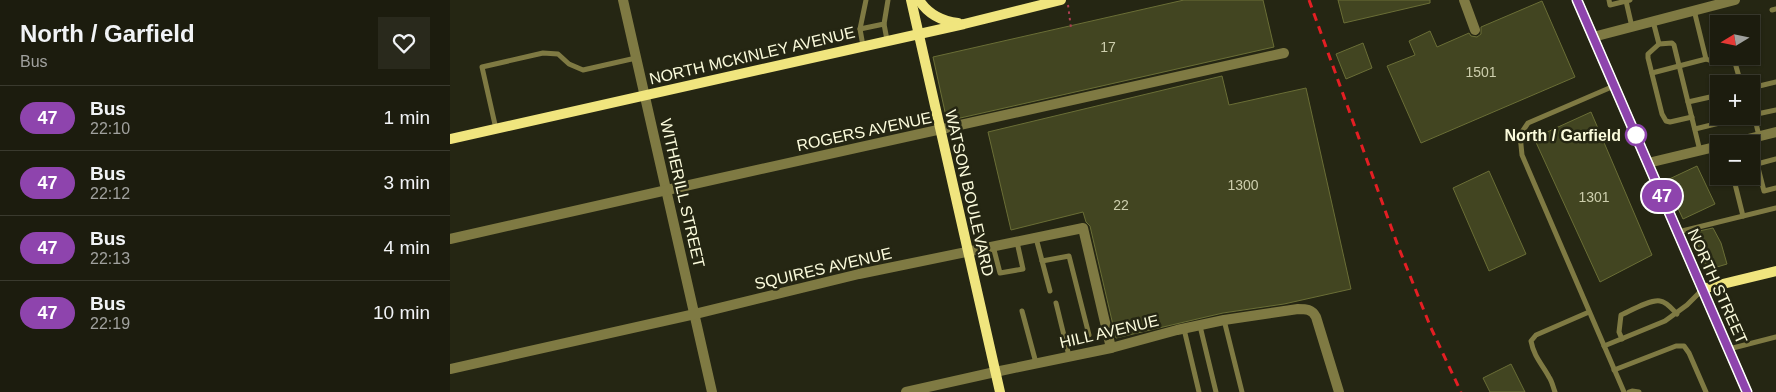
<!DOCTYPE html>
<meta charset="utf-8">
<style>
:root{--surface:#1c1c0e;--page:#29291c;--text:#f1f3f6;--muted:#a0a19e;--line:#3a3a2e}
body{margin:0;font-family:Helvetica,sans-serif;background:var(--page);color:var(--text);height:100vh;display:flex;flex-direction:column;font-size:19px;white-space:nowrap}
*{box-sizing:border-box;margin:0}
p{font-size:16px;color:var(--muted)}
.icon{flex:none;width:28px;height:28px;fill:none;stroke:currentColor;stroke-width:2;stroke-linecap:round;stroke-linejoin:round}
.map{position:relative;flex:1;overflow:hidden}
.side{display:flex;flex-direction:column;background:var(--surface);width:450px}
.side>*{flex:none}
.badge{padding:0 10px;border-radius:16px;font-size:18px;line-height:32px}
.needle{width:32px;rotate:260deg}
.controls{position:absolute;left:1260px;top:15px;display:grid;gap:10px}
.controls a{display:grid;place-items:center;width:50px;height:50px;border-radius:0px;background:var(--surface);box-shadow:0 1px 4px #0004,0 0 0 1px var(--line);font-size:25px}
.map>.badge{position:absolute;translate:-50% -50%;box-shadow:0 0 0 2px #fff}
.round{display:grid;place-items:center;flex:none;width:52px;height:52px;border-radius:0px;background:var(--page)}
.headline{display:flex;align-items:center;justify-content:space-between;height:85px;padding:0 20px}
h1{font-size:24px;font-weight:700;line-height:38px}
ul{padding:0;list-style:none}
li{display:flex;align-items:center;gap:15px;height:65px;padding:0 20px;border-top:1px solid var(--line)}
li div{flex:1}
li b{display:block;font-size:19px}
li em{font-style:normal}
li .badge{min-width:55px;font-weight:700;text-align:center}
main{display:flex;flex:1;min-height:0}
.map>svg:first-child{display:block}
.building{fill:#424521;stroke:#6a6e36}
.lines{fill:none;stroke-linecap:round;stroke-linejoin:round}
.path{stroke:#ac3e52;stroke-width:2;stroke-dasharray:2.5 4;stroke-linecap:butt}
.lane{stroke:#7f7a43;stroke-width:5}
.street{stroke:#7f7a43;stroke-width:10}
.secondary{stroke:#f0e57e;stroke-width:10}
.rail{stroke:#e41e23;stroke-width:3;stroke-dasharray:8 6;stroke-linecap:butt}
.line-casing{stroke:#fff;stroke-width:11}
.line{stroke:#8e44ad;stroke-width:8}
.stop-dot{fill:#fff;stroke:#8e44ad;stroke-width:2.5}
.labels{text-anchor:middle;stroke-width:5;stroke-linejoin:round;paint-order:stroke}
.number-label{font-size:14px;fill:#cdcead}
.street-label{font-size:16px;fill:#fbfbdc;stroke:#252613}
.stop-label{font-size:16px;font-weight:bold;fill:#fbfbdc;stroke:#252613;text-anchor:end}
</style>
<main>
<section class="side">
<div class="headline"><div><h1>North / Garfield</h1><p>Bus</p></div><a class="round"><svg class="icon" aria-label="heart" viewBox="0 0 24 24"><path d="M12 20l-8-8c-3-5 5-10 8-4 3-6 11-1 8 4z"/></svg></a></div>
<ul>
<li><span class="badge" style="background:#8e44ad;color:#fff">47</span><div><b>Bus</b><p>22:10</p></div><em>1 min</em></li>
<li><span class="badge" style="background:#8e44ad;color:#fff">47</span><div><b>Bus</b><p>22:12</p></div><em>3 min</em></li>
<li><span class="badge" style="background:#8e44ad;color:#fff">47</span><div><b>Bus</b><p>22:13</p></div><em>4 min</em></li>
<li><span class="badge" style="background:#8e44ad;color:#fff">47</span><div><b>Bus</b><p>22:19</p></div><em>10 min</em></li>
</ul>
</section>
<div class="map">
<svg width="1326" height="392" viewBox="0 0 1326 392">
<rect width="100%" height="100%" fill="#252613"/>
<g class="building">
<polygon points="734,0 813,0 824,47 497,121 483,57"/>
<polygon points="888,0 980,0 980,3 894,23"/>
<polygon points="1092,1 1125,77 971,143 937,66 965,55 959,41 980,31 987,47 1019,33 1021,36 1027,37 1031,34 1031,27"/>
<polygon points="913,43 922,68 896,79 886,54"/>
<polygon points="772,76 779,105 856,88 901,289 834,304 773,313 666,338 640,226 636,222 633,212 561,230 538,132"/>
<polygon points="1141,112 1202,255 1150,282 1084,138"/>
<polygon points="1247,166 1265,204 1233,219 1215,181"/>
<polygon points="1039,171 1076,254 1039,271 1003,188"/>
<polygon points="1263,228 1271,243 1277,264 1257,270 1251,250 1240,233"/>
<polygon points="1061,364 1075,392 1040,392 1033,378"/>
</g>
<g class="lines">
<polyline class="path" points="618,5 621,28"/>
<g class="lane">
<polyline points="1159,0 1160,5 1180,0"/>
<polyline points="1176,1 1182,27"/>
<polyline points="1322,10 1326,9"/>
<polyline points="1274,20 1275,24"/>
<polyline points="1203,21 1209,44 1222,43 1224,45 1250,151"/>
<polyline points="434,24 437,40"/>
<polyline points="410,29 434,24 438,0"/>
<polyline points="1209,44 1198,54 1198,58 1212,114 1216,121 1220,122 1242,117"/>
<polyline points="413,46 410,29 416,0"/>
<polyline points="1256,59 1267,63 1284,59 1291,84"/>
<polyline points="1202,73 1256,59 1244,10"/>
<polyline points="1164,86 1078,123 1070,135 1072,155 1174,392"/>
<polyline points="1302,87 1308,114"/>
<polyline points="1301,88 1326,82"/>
<polyline points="1238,102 1269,95"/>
<polyline points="1307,114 1326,110"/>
<polyline points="1301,116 1304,115 1309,136"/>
<polyline points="46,129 32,67 93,53 108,54 119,64 133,70 186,58"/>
<polyline points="1245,129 1298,116"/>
<polyline points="1326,159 1307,164 1314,191 1326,188"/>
<polyline points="1283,176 1293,216"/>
<polyline points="1228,232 1326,208"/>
<polyline points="586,238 600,291"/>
<polyline points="543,246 550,273 573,269 567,242"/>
<polyline points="592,261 619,256 639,335"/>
<polyline points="606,303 619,356"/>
<polyline points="572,311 586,363"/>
<polyline points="774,320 792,392"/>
<polyline points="750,326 766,392"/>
<polyline points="734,329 749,392"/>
<path d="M1172,339L1169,332L1171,315C1180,311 1201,299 1210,301C1217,302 1222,309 1227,314"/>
<polyline points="1154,346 1215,321 1237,305 1252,290"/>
<polyline points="1279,349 1326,337"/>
<polyline points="1164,370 1226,346 1234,346 1239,353 1256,392"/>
<path d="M1105,392C1103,387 1102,381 1099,377C1092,364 1084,357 1081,341L1086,335L1139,312"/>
<polyline points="1179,392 1182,391 1189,392"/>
</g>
<g class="street">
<polyline points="173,0 262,392"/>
<polyline points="1014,0 1025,30"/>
<polyline points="1143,37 1285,0"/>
<polyline points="1278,144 1326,132"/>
<polyline points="1198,163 1269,146"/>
<polyline points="0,239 217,190 834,53"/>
<polyline points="0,369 245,314 409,274 633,228 661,348"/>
<path d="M456,392L545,372L661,348L727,330L774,320L848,309C856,309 862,309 866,317L889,392"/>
</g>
<g class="secondary">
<polyline points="461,0 550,392"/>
<path d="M469,0C478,14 491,21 508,23"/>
<polyline points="1127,0 1297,392"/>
<polyline points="0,139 514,24 611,0"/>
<polyline points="1252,289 1326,271"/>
</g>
<polyline class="rail" points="859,0 948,246 981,328 1011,392"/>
</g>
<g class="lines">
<defs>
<polyline id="line" points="1127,0 1297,392"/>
</defs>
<use href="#line" class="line-casing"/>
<use href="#line" class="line"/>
</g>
<circle class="stop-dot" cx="1186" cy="135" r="10"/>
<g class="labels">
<g class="number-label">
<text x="658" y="52">17</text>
<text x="1031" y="77">1501</text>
<text x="793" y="190">1300</text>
<text x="1144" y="202">1301</text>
<text x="671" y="210">22</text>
</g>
<g class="street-label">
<text transform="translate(302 55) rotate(-13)" y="6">NORTH MCKINLEY AVENUE</text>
<text transform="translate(414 131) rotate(-12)" y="6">ROGERS AVENUE</text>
<text transform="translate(233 193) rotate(77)" y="6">WITHERILL STREET</text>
<text transform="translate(520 193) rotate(77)" y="6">WATSON BOULEVARD</text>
<text transform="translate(373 268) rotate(-13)" y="6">SQUIRES AVENUE</text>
<text transform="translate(1268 286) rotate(66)" y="6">NORTH STREET</text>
<text transform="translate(659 331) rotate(-13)" y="6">HILL AVENUE</text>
</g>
<g class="stop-label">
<text x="1171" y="141">North / Garfield</text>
</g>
</g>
</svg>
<div class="controls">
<a><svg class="needle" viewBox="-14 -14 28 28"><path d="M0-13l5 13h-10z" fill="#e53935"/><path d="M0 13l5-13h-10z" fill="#a0a19e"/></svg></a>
<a>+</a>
<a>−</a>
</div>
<b class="badge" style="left:1212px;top:196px;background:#8e44ad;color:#fff">47</b>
</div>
</main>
